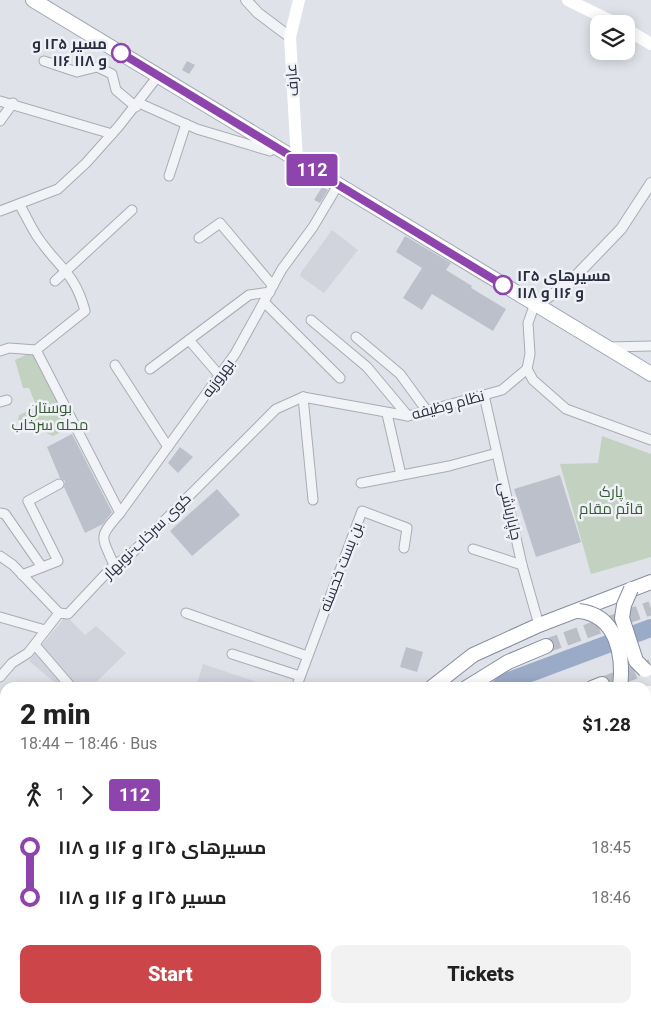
<!DOCTYPE html>
<meta charset="utf-8">
<style>
:root{--surface:#fff;--page:#f2f2f2;--text:#222;--muted:#767676;--accent:#cc4549}
body{margin:0;font-family:Roboto,Cairo,sans-serif;background:var(--page);color:var(--text);height:100vh;display:flex;flex-direction:column;font-size:19px;white-space:nowrap}
*{box-sizing:border-box;margin:0}
p{font-size:16px;color:var(--muted)}
.icon{flex:none;width:28px;height:28px;fill:none;stroke:currentColor;stroke-width:2;stroke-linecap:round;stroke-linejoin:round}
.map{position:relative;flex:1;overflow:hidden}
.side{position:absolute;left:0px;top:682px;width:651px;height:331px;display:flex;flex-direction:column;background:var(--surface);border-radius:15px 15px 0 0;box-shadow:0 2px 12px #0003}
.side>*{flex:none}
.badge{padding:0 10px;border-radius:4px;font-size:18px;line-height:32px}
.tools{position:absolute;left:590px;top:15px;display:grid;gap:10px}
.tools a{display:grid;place-items:center;width:45px;height:45px;border-radius:10px;background:var(--surface);box-shadow:0 2px 12px #0003;font-size:25px}
.map>.badge{position:absolute;translate:-50% -50%;box-shadow:0 0 0 2px #fff}
.legs{display:flex;align-items:center;gap:8px;height:55px;padding:0 20px;font-size:16px}
.legs p{margin-inline-start:auto}
.overview{display:flex;align-items:center;justify-content:space-between;height:85px;padding:0 20px}
h1{font-size:28px;font-weight:800;line-height:38px}
.cta{display:flex;gap:10px;margin-top:auto;padding:10px 20px}
.cta a{flex:1;height:58px;border-radius:10px;background:var(--accent);color:#fff;font-size:20px;font-weight:800;line-height:58px;text-align:center}
.cta a+a{background:var(--page);color:var(--text)}
ul{padding:0 20px;list-style:none}
li{display:flex;align-items:center;gap:18px;height:50px;font-size:19px}
li i{display:grid;place-items:center;width:8px;height:100%;margin:0 6px;background:currentColor}
li i::after{content:'';width:12px;height:12px;margin:-6px;border:4px solid;border-radius:50%;background:var(--surface)}
li p{margin-inline-start:auto}
li:first-child i{background:linear-gradient(#0000 50%,currentColor 0)}
li:last-child i{background:linear-gradient(currentColor 50%,#0000 0)}
.map>svg:first-child{display:block}
.built{fill:#d1d4dd}
.green{fill:#c3d2c0}
.lines{fill:none;stroke-linecap:round;stroke-linejoin:round}
.river{stroke:#9aabc8;stroke-width:18}
.building{fill:#bcc0cb}
.trunk-tunnel{stroke:#babec6;stroke-width:14;stroke-dasharray:14 7;stroke-linecap:butt}
.minor-casing{stroke:#a8acb5;stroke-width:11}
.tertiary-casing{stroke:#a8acb5;stroke-width:12}
.primary-casing{stroke:#9fa5b4;stroke-width:16}
.trunk-casing{stroke:#878d9f;stroke-width:16}
.minor{stroke:#f2f3f7;stroke-width:9}
.tertiary{stroke:#f2f3f7;stroke-width:10}
.secondary{stroke:#fff;stroke-width:12}
.primary{stroke:#fff;stroke-width:14}
.trunk{stroke:#fff;stroke-width:14}
.trunk-bridge-casing{stroke:#878d9f;stroke-width:16;stroke-linecap:butt}
.trunk-bridge{stroke:#fff;stroke-width:14}
.line-1-casing{stroke:#fff;stroke-width:11}
.line-1{stroke:#8e44ad;stroke-width:8}
.stop-1-dot{fill:#fff;stroke:#8e44ad;stroke-width:2.5}
.labels{text-anchor:middle;stroke-width:5;stroke-linejoin:round;paint-order:stroke}
.stop-label{font-size:15px;font-weight:bold;fill:#282e3f;stroke:#eff1f6;text-anchor:end}
.street-label{font-size:15px;fill:#282e3f;stroke:#eff1f6}
.park-label{font-size:15px;fill:#385b36;stroke:#eff1f6}
</style>
<div class="map">
<svg width="651" height="1013" viewBox="0 0 651 1013">
<rect width="100%" height="100%" fill="#dfe2e8"/>
<g class="built">
<polygon points="332,230 358,250 324,293 300,276 302,271"/>
<polygon points="66,616 85,635 96,626 126,653 91,687 60,687 29,661"/>
<polygon points="203,664 260,683 259,687 196,687"/>
<polygon points="5,1008 5,1009 129,1009 126,1013 0,1013"/>
</g>
<g class="green">
<polygon points="36,350 73,426 53,436 18,420 19,415 37,407 29,388 23,388 15,360"/>
<polygon points="602,436 651,454 651,557 591,574 560,464 598,463"/>
</g>
<g class="lines">
<g class="river">
<polyline points="499,688 506,682 651,628"/>
<polyline points="181,1013 184,1009"/>
</g>
</g>
<g class="building">
<polygon points="187,61 195,65 189,74 182,70"/>
<polygon points="322,187 328,190 320,203 314,200"/>
<polygon points="405,236 451,263 446,270 472,286 471,288 506,309 493,331 432,294 422,310 403,298 422,268 396,252"/>
<polygon points="72,434 112,512 103,524 85,533 64,487 65,481 60,478 47,447"/>
<polygon points="180,447 193,457 178,473 168,463"/>
<polygon points="560,475 581,542 536,557 514,489"/>
<polygon points="217,489 240,515 192,556 170,531"/>
<polygon points="406,647 423,652 417,672 400,667"/>
</g>
<g class="lines">
<g class="trunk-tunnel">
<polyline points="546,646 651,608"/>
<polyline points="602,684 651,666"/>
<polyline points="150,1013 153,1009"/>
<polyline points="226,1013 229,1009"/>
</g>
<defs>
<g id="minor">
<polyline points="44,61 77,72 97,67 112,74 116,90 136,107"/>
<polyline points="0,101 112,134"/>
<polyline points="139,103 197,129 270,151 273,146"/>
<polyline points="0,121 13,103"/>
<polyline points="169,176 186,124"/>
<path d="M19,204C26,215 31,228 39,239C59,268 75,273 85,311L36,350"/>
<polyline points="0,211 58,189 86,163 119,126 158,76"/>
<polyline points="199,238 220,223 273,286"/>
<polyline points="55,281 132,210"/>
<polyline points="264,302 340,378"/>
<polyline points="537,305 533,309 528,323 530,354 527,369 533,380 566,409 651,440"/>
<polyline points="311,320 367,367 408,416"/>
<polyline points="356,337 400,374 427,411"/>
<polyline points="189,340 220,376"/>
<polyline points="609,347 651,346"/>
<polyline points="36,350 120,513"/>
<polyline points="0,351 9,348 36,350"/>
<polyline points="115,365 168,447"/>
<polyline points="150,369 249,295 270,292"/>
<polyline points="484,395 522,565 539,625"/>
<polyline points="303,397 408,416 502,390 527,369"/>
<polyline points="303,397 313,500"/>
<polyline points="0,402 7,400"/>
<polyline points="387,414 401,475"/>
<polyline points="361,483 449,466 497,453"/>
<polyline points="0,513 5,514 42,567"/>
<polyline points="473,549 522,565"/>
<polyline points="0,556 13,565 59,613"/>
<path d="M114,565C101,535 98,538 120,513L235,354L282,269L313,227L338,185"/>
<polyline points="22,575 58,561 28,501 59,484"/>
<polyline points="186,613 307,656"/>
<polyline points="0,617 45,630"/>
<polyline points="35,645 72,688"/>
<polyline points="232,654 300,676"/>
<polyline points="0,677 12,663 28,653 59,613 68,614 114,565 129,556 276,409 303,397"/>
<polyline points="296,688 362,511 407,528 404,548"/>
<polyline points="646,746 651,745"/>
<polyline points="0,780 5,774"/>
<polyline points="0,855 5,856"/>
<polyline points="12,1013 14,1009"/>
<polyline points="397,1013 399,1009"/>
</g>
<g id="tertiary">
<polyline points="246,0 258,13 290,37"/>
<polyline points="537,305 569,283 621,229 651,183"/>
</g>
<g id="primary">
<polyline points="33,0 651,374"/>
<polyline points="0,979 5,981"/>
<polyline points="0,997 5,999"/>
<polyline points="34,1009 46,1013"/>
<polyline points="82,1009 94,1013"/>
</g>
<g id="trunk">
<polyline points="431,688 473,655 539,625 651,582"/>
<polyline points="466,688 508,662 546,646"/>
<polyline points="592,688 602,684"/>
<polyline points="139,1013 141,1009"/>
</g>
</defs>
<use href="#minor" class="minor-casing"/>
<use href="#tertiary" class="tertiary-casing"/>
<use href="#primary" class="primary-casing"/>
<use href="#trunk" class="trunk-casing"/>
<use href="#minor" class="minor"/>
<use href="#tertiary" class="tertiary"/>
<g class="secondary">
<polyline points="568,0 617,24"/>
<polyline points="626,29 651,44"/>
<polyline points="297,161 290,37 299,0"/>
<polyline points="646,692 651,692"/>
<polyline points="243,1013 247,1009"/>
</g>
<use href="#primary" class="primary"/>
<use href="#trunk" class="trunk"/>
<defs>
<g id="trunk-bridge">
<polyline points="631,589 624,605 622,618 636,661 645,670"/>
<path d="M579,611C617,615 624,655 620,688"/>
</g>
</defs>
<use href="#trunk-bridge" class="trunk-bridge-casing"/>
<use href="#trunk-bridge" class="trunk-bridge"/>
</g>
<g class="lines">
<defs>
<polyline id="line-1" points="121,53 503,285"/>
</defs>
<use href="#line-1" class="line-1-casing"/>
<use href="#line-1" class="line-1"/>
</g>
<g class="stop-1-dot">
<circle cx="121" cy="53" r="9"/>
<circle cx="503" cy="285" r="9"/>
</g>
<g class="labels">
<g class="stop-label">
<text x="107" y="49">مسیر ۱۲۵ و<tspan x="107" dy="17">۱۱۶ و ۱۱۸</tspan></text>
<text x="517" y="281" text-anchor="start">مسیرهای ۱۲۵<tspan x="517" dy="17">و ۱۱۶ و ۱۱۸</tspan></text>
</g>
<g class="street-label">
<text transform="translate(292 80) rotate(-94)" y="5">عارف</text>
<text transform="translate(218 378) rotate(-54)" y="5">بهروزیه</text>
<text transform="translate(448 405) rotate(-15)" y="5">نظام وظیفه</text>
<text transform="translate(510 511) rotate(77)" y="5">چاپارباشی</text>
<text transform="translate(147 536) rotate(-44)" y="5">کوی سرخاب-نوبهار</text>
<text transform="translate(341 567) rotate(-69)" y="5">بن بست خجسته</text>
</g>
<g class="park-label">
<text x="50" y="413">بوستان<tspan x="50" dy="17">محله سرخاب</tspan></text>
<text x="611" y="497">پارک<tspan x="611" dy="17">قائم مقام</tspan></text>
</g>
</g>
</svg>
<div class="tools">
<a><svg class="icon" aria-label="layers" viewBox="0 0 24 24"><path d="M12 4l9 5-9 5-9-5zM3 14l9 5 9-5"/></svg></a>
</div>
<b class="badge" style="left:312px;top:170px;background:#8e44ad;color:#fff">112</b>
<section class="side">
<div class="overview"><div><h1>2 min</h1><p>18:44 – 18:46 · Bus</p></div><b>$1.28</b></div>
<div class="legs"><svg class="icon" aria-label="walk" viewBox="0 0 24 24"><circle cx="13" cy="4" r="2"/><path d="M13 8l-2 6 4 7M11 14l-3 7M7 12l3-4h3l4 4"/></svg>1<svg class="icon" aria-label="forward" viewBox="0 0 24 24"><path d="M9 5l7 7-7 7"/></svg><b class="badge" style="background:#8e44ad;color:#fff">112</b></div>
<ul>
<li><i style="color:#8e44ad"></i><b>مسیرهای ۱۲۵ و ۱۱۶ و ۱۱۸</b><p>18:45</p></li>
<li><i style="color:#8e44ad"></i><b>مسیر ۱۲۵ و ۱۱۶ و ۱۱۸</b><p>18:46</p></li>
</ul>
<div class="cta"><a>Start</a><a>Tickets</a></div>
</section>
</div>
